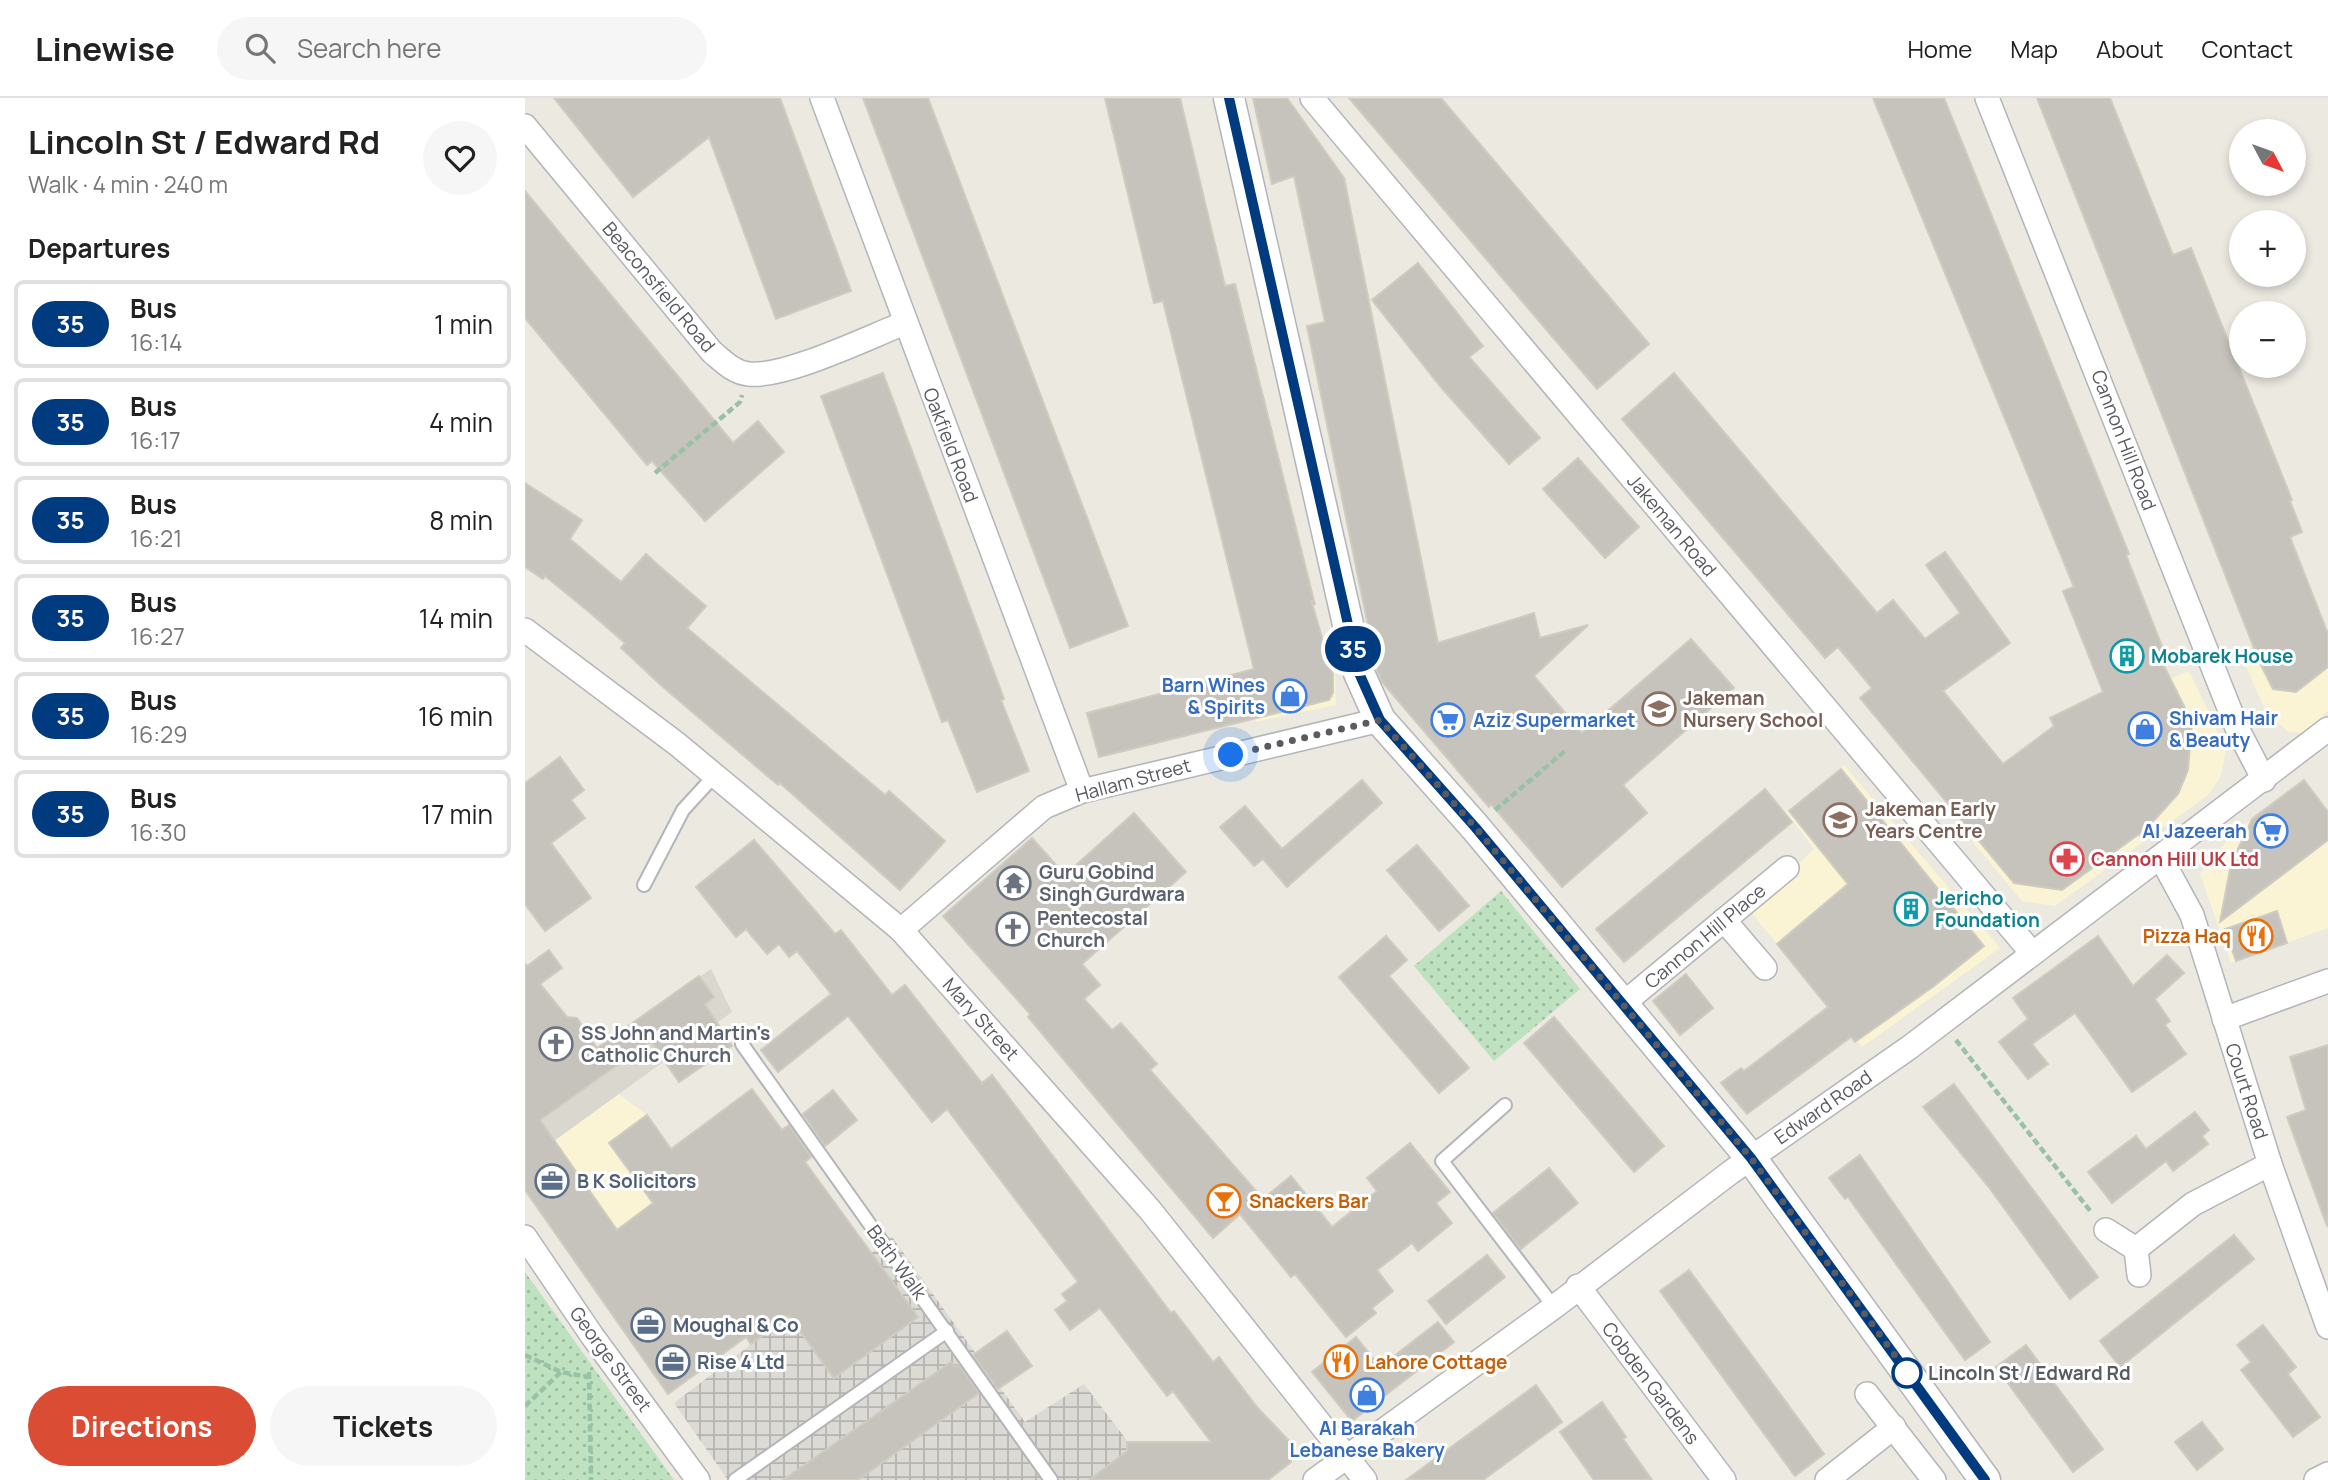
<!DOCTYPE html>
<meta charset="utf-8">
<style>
:root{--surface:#fff;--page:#f6f6f6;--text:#222;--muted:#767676;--line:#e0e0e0;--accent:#db4c35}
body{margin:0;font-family:Manrope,sans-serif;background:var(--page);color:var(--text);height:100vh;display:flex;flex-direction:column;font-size:26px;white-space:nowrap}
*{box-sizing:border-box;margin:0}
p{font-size:23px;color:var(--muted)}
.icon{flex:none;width:38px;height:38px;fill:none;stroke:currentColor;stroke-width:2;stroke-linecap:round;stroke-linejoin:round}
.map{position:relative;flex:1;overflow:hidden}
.drawer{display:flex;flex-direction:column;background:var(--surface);width:525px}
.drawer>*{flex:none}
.badge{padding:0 14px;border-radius:23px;font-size:24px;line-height:46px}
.needle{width:46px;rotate:131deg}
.buttons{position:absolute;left:1704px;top:21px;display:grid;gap:14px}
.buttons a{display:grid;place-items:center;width:77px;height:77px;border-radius:50%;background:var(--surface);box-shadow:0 4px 10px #0003;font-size:35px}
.you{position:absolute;width:35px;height:35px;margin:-18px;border:5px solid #fff;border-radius:50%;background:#1a73e8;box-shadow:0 0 0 10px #1a73e833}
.map>.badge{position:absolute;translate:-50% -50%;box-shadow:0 0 0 4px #fff}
h2{padding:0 28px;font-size:26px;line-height:63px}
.round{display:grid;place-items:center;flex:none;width:74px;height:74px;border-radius:37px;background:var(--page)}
.headline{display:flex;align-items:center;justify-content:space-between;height:119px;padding:0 28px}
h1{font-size:33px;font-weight:700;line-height:52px}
.cta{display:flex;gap:14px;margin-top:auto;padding:14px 28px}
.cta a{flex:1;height:80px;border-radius:42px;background:var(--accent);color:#fff;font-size:28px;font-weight:700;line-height:80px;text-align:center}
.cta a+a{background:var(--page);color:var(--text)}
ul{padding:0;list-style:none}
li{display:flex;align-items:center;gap:21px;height:88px;margin:0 14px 10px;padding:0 14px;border:4px solid var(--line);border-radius:10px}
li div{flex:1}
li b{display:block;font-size:26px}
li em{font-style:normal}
li .badge{min-width:77px;font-weight:700;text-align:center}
header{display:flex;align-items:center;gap:42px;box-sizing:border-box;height:98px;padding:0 35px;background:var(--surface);border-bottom:2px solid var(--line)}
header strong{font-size:33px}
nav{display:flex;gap:38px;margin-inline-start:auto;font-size:24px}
.search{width:490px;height:63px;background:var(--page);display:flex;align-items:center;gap:18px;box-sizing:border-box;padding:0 24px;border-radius:38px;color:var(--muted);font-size:26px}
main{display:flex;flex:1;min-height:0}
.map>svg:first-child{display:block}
.commercial{fill:#faf4d5}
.industrial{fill:url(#industrial-grid)}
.education{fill:#dad8ce}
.grass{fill:url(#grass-dots)}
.building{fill:#c6c3bd;stroke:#cfcbbf;stroke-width:2}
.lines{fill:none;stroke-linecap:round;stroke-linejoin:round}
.service-casing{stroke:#b3b5ba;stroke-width:16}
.minor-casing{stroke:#b3b5ba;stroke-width:26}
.tertiary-casing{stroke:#b3b5ba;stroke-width:33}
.path{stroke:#98c1a6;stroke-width:4.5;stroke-dasharray:7 3.5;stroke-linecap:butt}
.service{stroke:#fff;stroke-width:12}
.minor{stroke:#fff;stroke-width:23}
.tertiary{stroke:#fff;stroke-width:30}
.line-casing{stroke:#fff;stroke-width:16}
.line{stroke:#003b80;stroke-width:10}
.walk{stroke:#595b60;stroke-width:7;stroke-dasharray:0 12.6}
.stop-dot{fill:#fff;stroke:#003b80;stroke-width:3.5}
.labels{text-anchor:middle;stroke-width:6;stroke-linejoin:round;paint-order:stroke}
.street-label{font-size:19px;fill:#595b60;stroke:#fff}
.culture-label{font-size:19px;font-weight:bold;fill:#0d838f;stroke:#fff;text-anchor:start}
.shop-label{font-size:19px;font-weight:bold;fill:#366cbe;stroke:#fff;text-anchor:end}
.education-label{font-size:19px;font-weight:bold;fill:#785e54;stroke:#fff;text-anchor:start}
.health-label{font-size:19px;font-weight:bold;fill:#be3a42;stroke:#fff;text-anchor:start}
.worship-label{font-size:19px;font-weight:bold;fill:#5b616d;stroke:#fff;text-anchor:start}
.food-label{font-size:19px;font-weight:bold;fill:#c56008;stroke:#fff;text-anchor:start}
.service-label{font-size:19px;font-weight:bold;fill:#4e5e75;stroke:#fff;text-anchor:start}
.stop-label{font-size:19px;font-weight:bold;fill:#595b60;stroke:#fff;text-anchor:start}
</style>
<header>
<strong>Linewise</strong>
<div class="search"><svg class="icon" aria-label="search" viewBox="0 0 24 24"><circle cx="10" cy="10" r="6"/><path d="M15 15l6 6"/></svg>Search here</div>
<nav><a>Home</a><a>Map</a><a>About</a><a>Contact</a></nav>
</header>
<main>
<section class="drawer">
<div class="headline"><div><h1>Lincoln St / Edward Rd</h1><p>Walk · 4 min · 240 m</p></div><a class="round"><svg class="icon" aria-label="heart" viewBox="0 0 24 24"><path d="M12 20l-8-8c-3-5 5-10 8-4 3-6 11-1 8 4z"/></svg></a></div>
<h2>Departures</h2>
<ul>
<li><span class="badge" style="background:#003b80;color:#fff">35</span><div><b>Bus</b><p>16:14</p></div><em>1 min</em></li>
<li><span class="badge" style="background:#003b80;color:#fff">35</span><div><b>Bus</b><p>16:17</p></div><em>4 min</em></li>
<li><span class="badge" style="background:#003b80;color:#fff">35</span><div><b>Bus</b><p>16:21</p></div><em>8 min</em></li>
<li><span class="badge" style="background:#003b80;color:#fff">35</span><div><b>Bus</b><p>16:27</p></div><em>14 min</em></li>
<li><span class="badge" style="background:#003b80;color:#fff">35</span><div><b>Bus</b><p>16:29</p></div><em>16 min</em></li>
<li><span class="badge" style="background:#003b80;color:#fff">35</span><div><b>Bus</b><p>16:30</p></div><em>17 min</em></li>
</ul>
<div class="cta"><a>Directions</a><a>Tickets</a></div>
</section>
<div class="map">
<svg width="1803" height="1382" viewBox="0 0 1803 1382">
<defs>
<pattern id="industrial-grid" width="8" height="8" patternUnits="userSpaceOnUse" patternTransform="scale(1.75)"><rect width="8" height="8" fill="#dcdad4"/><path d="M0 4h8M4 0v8" fill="none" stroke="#b5b4af"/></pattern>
<pattern id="grass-dots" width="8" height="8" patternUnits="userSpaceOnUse" patternTransform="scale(1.75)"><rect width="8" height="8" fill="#bee1c0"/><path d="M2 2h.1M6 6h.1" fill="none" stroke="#9db99f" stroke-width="1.8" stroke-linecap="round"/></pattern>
</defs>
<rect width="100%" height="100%" fill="#ebe9e0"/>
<g class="commercial">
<polygon points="1803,535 1803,613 1777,635 1763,634 1741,614 1720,566"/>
<polygon points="1664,573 1701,651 1696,678 1683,697 1530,808 1497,803 1447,743 1507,671 1493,654 1529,628 1525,620 1545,611 1550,621"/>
<polygon points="810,575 811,607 731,624 723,595"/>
<polygon points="1319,667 1475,850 1337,949 1224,812 1289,751 1261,714"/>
<polygon points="1779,682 1803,712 1803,830 1706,865 1675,776 1708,735"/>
<polygon points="94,996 122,1017 84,1045 128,1105 49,1163 0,1092 0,1064"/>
</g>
<polygon class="industrial" points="367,1139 500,1324 559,1286 632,1382 203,1382 149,1305"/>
<polygon class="education" points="186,871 207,914 0,1064 0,1000"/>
<g class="grass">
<polygon points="976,793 1055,891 969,963 889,868"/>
<polygon points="0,1174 149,1382 0,1382"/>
</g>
<g class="building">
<polygon points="29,0 255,0 326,193 251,221 184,39 108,99"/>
<polygon points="338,0 403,0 603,528 545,550"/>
<polygon points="580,0 655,0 700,188 710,186 790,507 786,502 808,577 808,595 804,602 574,659 562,615 729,571 638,203 629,205"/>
<polygon points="728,0 762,0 819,80 913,545 1009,515 1015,540 1063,527 1009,578 1057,635 1166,541 1209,590 1098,687 1122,715 1037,789 966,706 964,709 857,584 852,572 782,228 800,224 769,78 747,86"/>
<polygon points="824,0 916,0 1124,246 1072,291"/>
<polygon points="1348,0 1419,0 1604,456 1601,457 1644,566 1639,568 1667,624 1663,672 1653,696 1615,738 1614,736 1537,792 1489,785 1335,600 1347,590 1313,549 1300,560 1097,321 1149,275 1352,515 1368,502 1400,541 1435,515 1401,467 1420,454 1485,545 1418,593 1478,666 1529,628 1525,620 1578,594 1538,493 1549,489"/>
<polygon points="1512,0 1585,0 1648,157 1666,150 1767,402 1765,403 1777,434 1765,439 1803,536 1803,569 1771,594 1748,591 1735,565"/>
<polygon points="0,93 208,345 233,323 259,354 180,423 127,363 122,367 0,220"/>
<polygon points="893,165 958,248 944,259 1015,340 984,366 915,288 847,202"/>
<polygon points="358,275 479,601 476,602 504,673 452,694 423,622 417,624 296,298"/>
<polygon points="1053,360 1114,429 1080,460 1018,391"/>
<polygon points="0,385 57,422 45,441 96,484 121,456 133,467 181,508 162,530 360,697 364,693 420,743 375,792 255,685 253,687 138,589 96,550 100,545 63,513 20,478 18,481 0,469"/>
<polygon points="35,659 59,692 46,702 60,720 26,745 66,800 20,833 0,806 0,685"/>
<polygon points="1316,671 1459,848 1409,888 1330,944 1326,939 1222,1016 1196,985 1216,970 1219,973 1303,909 1252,846 1323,786 1264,713"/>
<polygon points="837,682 857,705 762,789 738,761 729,768 695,729 720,708 757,751"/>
<polygon points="1779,682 1803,714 1803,742 1695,824 1706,766 1727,721"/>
<polygon points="1240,691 1267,724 1099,864 1071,831"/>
<polygon points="609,715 661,774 557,866 575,887 559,901 587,932 596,925 632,966 625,972 738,1101 766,1078 807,1129 852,1093 842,1080 885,1045 925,1094 911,1105 927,1125 893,1153 887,1145 852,1172 868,1193 847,1210 851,1215 821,1239 770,1176 766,1179 715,1116 688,1140 503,919 505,916 418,818 507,740 540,777"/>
<polygon points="229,742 310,836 316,832 367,897 380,887 457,985 467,977 646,1215 649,1213 688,1264 694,1259 732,1309 765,1344 766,1364 743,1382 564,1382 602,1353 602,1344 686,1344 648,1293 642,1298 575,1210 545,1232 530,1212 542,1203 537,1196 553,1184 422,1011 407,1024 323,918 253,974 236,952 306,896 272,853 264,859 254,846 242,856 221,831 211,839 171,789"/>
<polygon points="892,747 944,808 914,833 862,772"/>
<polygon points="1752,813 1762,845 1711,863 1700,831"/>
<polygon points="861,838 882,862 864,878 944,970 914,995 814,879"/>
<polygon points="1573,838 1608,888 1642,857 1659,875 1630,901 1645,923 1640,927 1661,956 1607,994 1550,915 1507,946 1523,966 1503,981 1474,944 1503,921 1488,900"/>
<polygon points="24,852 37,870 15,886 42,919 52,920 72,950 174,878 189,899 180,906 207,948 154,984 126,943 15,1022 92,1132 128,1105 84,1045 122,1017 146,1051 227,991 257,1032 264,1027 286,1059 280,1064 393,1219 309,1280 264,1218 226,1246 221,1239 143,1296 0,1092 0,866 2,868"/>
<polygon points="1161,876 1188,910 1155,937 1128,903"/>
<polygon points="1029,919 1139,1048 1109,1074 999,945"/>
<polygon points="1803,947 1803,1127 1802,1128 1762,1019 1781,1012 1765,959"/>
<polygon points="1429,986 1573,1179 1545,1201 1463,1088 1398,1009"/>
<polygon points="308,992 332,1022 300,1048 278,1016"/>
<polygon points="1670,1014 1684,1032 1677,1038 1683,1046 1648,1073 1641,1063 1587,1105 1563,1074 1611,1038 1621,1051"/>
<polygon points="1335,1057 1465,1244 1440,1262 1323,1099 1320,1101 1304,1080"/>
<polygon points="1024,1070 1053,1105 996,1151 968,1115"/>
<polygon points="1709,1137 1729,1161 1595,1269 1575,1243"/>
<polygon points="962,1157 980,1179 921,1226 903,1203"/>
<polygon points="1164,1172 1299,1356 1270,1378 1135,1193"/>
<polygon points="913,1224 929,1244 827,1323 787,1274 831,1239 855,1269"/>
<polygon points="1738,1227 1771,1269 1763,1276 1795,1319 1768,1339 1716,1272 1726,1264 1712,1247"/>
<polygon points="482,1233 507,1268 473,1291 448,1257"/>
<polygon points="1501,1247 1578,1351 1548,1374 1471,1269"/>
<polygon points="426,1264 430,1269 434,1267 454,1295 333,1382 258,1382"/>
<polygon points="1011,1287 1037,1324 958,1382 881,1382"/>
<polygon points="1077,1304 1101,1339 1098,1341 1127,1382 1069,1382 1035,1334"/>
<polygon points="1677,1324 1698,1351 1672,1372 1650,1344"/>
</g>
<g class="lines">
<defs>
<g id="service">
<polyline points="119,787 158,712 190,677"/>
<polyline points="217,946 526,1382"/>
<polyline points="980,1007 917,1063 1029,1209"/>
<polyline points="210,1382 422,1233"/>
</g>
<g id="minor">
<polyline points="297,0 557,693"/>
<polyline points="787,0 1507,855"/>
<polyline points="1462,0 1712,630 1739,682"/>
<path d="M0,28L187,254C198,263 209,275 224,276C260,280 344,239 380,225"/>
<polyline points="0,532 152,646 376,832 625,1112 840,1382"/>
<polyline points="1636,760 1667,817 1745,1066 1803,1229"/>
<polyline points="1199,822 1240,870"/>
<polyline points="376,832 519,709 557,693 855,622"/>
<polyline points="1099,905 1262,770"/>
<polyline points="1699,921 1803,883"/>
<polyline points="1581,1132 1611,1151 1614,1177"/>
<polyline points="0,1139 68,1239 173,1382"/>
<polyline points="1611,1151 1668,1106 1745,1066"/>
<polyline points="1053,1188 1199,1382"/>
<polyline points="1342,1296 1409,1382"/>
<polyline points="790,1382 1029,1209 1206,1074 1385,949 1803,631"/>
<polyline points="1302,1382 1369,1329"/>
<polyline points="1791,1382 1803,1376"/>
</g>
<polyline id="tertiary" points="704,0 834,575 855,622 950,729 1226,1060 1460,1382"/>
</defs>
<use href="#service" class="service-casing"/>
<use href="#minor" class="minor-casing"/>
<use href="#tertiary" class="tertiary-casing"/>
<g class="path">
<polyline points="130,375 215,304 217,297"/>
<polyline points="970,712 1040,653"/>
<polyline points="1431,942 1566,1114"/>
<polyline points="0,1257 36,1274 63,1279"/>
<polyline points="64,1274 66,1382"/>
<polyline points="0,1308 36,1274"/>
</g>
<use href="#service" class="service"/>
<use href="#minor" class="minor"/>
<use href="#tertiary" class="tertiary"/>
</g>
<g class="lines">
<defs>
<polyline id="line" points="704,0 834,575 855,622 950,729 1226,1060 1460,1382"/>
</defs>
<use href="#line" class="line-casing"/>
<use href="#line" class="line"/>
<polyline class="walk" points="706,657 855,622 950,729 1226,1060 1385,1278 1382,1275"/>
</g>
<defs>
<symbol id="building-ring" viewBox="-11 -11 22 22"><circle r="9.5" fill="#fff" stroke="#0f9aa8" stroke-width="1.5"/><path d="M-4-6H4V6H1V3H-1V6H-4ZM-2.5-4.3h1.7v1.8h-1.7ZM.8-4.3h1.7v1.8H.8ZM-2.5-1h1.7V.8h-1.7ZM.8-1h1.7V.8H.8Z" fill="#0f9aa8"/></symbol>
<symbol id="shop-ring" viewBox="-11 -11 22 22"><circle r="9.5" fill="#fff" stroke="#3f7fe0" stroke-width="1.5"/><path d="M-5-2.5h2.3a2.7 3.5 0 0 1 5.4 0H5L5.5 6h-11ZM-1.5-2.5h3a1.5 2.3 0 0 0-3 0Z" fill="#3f7fe0"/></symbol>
<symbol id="school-ring" viewBox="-11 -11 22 22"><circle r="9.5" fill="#fff" stroke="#8d6e63" stroke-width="1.5"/><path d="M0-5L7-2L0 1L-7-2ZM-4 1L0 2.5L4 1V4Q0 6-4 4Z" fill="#8d6e63"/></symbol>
<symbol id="supermarket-ring" viewBox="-11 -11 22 22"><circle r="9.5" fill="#fff" stroke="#3f7fe0" stroke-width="1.5"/><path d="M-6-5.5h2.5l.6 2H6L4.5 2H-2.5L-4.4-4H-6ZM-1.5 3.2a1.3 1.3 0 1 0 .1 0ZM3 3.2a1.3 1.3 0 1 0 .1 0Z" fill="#3f7fe0"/></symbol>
<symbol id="pharmacy-ring" viewBox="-11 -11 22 22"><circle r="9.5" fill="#fff" stroke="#e0444e" stroke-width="1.5"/><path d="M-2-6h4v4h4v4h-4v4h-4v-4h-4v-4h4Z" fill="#e0444e"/></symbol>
<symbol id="temple-ring" viewBox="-11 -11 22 22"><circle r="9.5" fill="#fff" stroke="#6b7280" stroke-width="1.5"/><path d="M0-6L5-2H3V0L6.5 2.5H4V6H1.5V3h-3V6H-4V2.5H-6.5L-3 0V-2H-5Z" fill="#6b7280"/></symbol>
<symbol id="church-ring" viewBox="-11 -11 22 22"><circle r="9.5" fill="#fff" stroke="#6b7280" stroke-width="1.5"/><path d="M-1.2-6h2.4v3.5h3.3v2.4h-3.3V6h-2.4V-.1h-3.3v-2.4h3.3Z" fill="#6b7280"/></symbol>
<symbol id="restaurant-ring" viewBox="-11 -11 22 22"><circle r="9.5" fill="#fff" stroke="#e8710a" stroke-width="1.5"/><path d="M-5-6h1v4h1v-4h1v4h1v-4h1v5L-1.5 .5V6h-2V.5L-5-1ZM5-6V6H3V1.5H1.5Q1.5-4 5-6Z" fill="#e8710a"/></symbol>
<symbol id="office-ring" viewBox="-11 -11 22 22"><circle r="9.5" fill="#fff" stroke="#5c6f8a" stroke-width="1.5"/><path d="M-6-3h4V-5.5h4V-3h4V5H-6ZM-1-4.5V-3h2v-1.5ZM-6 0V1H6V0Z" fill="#5c6f8a"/></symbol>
<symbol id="bar-ring" viewBox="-11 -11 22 22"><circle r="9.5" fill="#fff" stroke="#e8710a" stroke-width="1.5"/><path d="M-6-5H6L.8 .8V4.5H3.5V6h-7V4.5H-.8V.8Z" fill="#e8710a"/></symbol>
</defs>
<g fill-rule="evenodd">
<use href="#building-ring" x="1583" y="539" width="38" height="38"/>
<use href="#shop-ring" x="746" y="579" width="38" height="38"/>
<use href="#school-ring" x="1115" y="592" width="38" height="38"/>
<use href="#supermarket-ring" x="904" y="603" width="38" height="38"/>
<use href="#shop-ring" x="1601" y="612" width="38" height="38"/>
<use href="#school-ring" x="1296" y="703" width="38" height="38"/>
<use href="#supermarket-ring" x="1727" y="714" width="38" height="38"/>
<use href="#pharmacy-ring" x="1523" y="742" width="38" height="38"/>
<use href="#temple-ring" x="470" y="766" width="38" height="38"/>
<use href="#building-ring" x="1367" y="792" width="38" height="38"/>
<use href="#church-ring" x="469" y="812" width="38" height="38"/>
<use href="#restaurant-ring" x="1712" y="819" width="38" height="38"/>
<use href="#church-ring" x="12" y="927" width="38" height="38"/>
<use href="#office-ring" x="8" y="1064" width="38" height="38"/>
<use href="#bar-ring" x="680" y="1084" width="38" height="38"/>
<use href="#office-ring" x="104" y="1208" width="38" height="38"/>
<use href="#office-ring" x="129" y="1245" width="38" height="38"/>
<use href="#restaurant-ring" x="797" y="1245" width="38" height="38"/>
<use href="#shop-ring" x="823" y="1278" width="38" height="38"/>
</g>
<circle class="stop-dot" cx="1382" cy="1275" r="14"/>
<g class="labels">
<g class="street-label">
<text transform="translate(134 189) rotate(50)" y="7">Beaconsfield Road</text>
<text transform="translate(1599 342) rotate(69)" y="7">Cannon Hill Road</text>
<text transform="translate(426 347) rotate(69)" y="7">Oakfield Road</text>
<text transform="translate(1147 427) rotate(50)" y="7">Jakeman Road</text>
<text transform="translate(608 682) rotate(-15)" y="7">Hallam Street</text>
<text transform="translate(1180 838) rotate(-40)" y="7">Cannon Hill Place</text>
<text transform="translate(456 921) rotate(48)" y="7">Mary Street</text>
<text transform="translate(1722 993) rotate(72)" y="7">Court Road</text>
<text transform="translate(1298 1009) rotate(-35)" y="7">Edward Road</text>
<text transform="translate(372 1164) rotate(54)" y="7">Bath Walk</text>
<text transform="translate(86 1261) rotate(54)" y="7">George Street</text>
<text transform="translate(1126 1285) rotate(53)" y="7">Cobden Gardens</text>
</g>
<g class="culture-label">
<text x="1626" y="565">Mobarek House</text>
<text x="1410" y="807">Jericho<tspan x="1410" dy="22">Foundation</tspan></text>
</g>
<g class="shop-label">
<text x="740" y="594">Barn Wines<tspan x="740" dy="22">&amp; Spirits</tspan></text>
<text x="1644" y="627" text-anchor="start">Shivam Hair<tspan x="1644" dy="22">&amp; Beauty</tspan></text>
<text x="948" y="629" text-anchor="start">Aziz Supermarket</text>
<text x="1722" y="740">Al Jazeerah</text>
<text x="842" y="1337" text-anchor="middle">Al Barakah<tspan x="842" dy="22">Lebanese Bakery</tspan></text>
</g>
<g class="education-label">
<text x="1158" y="607">Jakeman<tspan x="1158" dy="22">Nursery School</tspan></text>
<text x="1340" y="718">Jakeman Early<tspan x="1340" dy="22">Years Centre</tspan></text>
</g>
<g class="health-label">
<text x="1566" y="768">Cannon Hill UK Ltd</text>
</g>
<g class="worship-label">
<text x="514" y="781">Guru Gobind<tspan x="514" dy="22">Singh Gurdwara</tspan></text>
<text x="512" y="827">Pentecostal<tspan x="512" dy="22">Church</tspan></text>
<text x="56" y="942">SS John and Martin's<tspan x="56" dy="22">Catholic Church</tspan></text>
</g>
<g class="food-label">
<text x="1706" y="845" text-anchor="end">Pizza Haq</text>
<text x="724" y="1110">Snackers Bar</text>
<text x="840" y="1271">Lahore Cottage</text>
</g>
<g class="service-label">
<text x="52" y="1090">B K Solicitors</text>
<text x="148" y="1234">Moughal &amp; Co</text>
<text x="172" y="1271">Rise 4 Ltd</text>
</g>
<g class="stop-label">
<text x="1403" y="1282">Lincoln St / Edward Rd</text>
</g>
</g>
</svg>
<div class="buttons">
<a><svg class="needle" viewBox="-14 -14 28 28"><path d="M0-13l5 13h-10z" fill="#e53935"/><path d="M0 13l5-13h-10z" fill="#767676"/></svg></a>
<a>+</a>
<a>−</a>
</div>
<div class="you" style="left:706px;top:657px"></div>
<b class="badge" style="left:828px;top:551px;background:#003b80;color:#fff">35</b>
</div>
</main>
